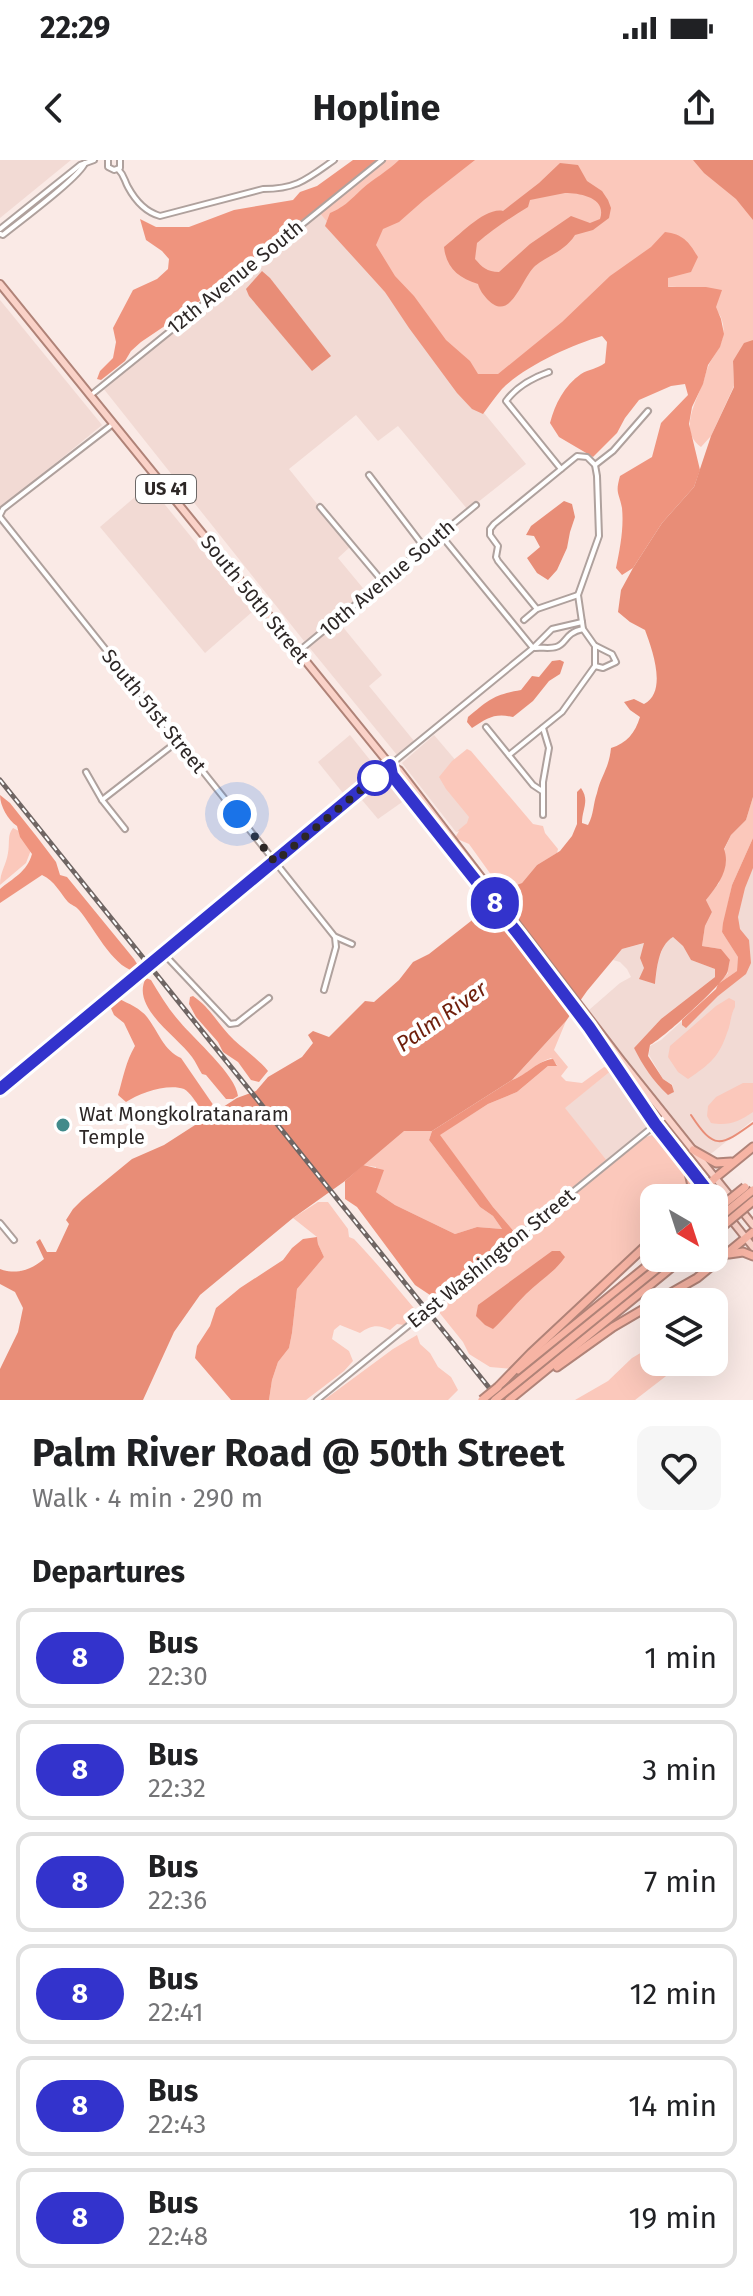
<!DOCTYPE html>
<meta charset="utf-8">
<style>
:root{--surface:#fff;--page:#f6f6f6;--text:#202124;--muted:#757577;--line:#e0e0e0}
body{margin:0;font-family:"Fira Sans",sans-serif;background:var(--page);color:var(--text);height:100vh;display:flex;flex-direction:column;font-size:30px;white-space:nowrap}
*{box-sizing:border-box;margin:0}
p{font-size:26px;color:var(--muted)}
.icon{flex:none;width:44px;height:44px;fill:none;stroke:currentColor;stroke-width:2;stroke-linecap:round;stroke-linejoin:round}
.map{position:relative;height:1240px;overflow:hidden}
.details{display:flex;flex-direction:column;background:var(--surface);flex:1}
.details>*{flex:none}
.badge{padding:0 16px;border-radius:26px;font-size:28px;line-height:52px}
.needle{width:52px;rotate:141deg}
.buttons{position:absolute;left:640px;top:1024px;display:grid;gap:16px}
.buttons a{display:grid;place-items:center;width:88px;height:88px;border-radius:16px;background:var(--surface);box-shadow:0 8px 32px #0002;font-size:40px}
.you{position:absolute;width:40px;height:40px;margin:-20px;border:6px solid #fff;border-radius:50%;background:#1a73e8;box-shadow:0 0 0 12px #1a73e833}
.map>.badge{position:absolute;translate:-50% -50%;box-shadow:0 0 0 4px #fff}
h2{padding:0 32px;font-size:30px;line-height:72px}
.round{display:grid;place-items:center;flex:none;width:84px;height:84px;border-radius:16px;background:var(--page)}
.overview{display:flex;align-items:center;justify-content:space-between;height:136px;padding:0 32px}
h1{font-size:38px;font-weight:700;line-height:60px}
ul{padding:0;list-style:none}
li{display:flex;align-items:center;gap:24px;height:100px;margin:0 16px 12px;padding:0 16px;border:4px solid var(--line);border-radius:16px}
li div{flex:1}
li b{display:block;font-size:30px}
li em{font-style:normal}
li .badge{min-width:88px;font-weight:700;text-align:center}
.status{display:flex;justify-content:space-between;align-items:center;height:56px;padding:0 40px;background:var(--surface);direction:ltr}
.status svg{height:22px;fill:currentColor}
header{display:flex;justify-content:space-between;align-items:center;height:104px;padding:0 32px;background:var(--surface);font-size:36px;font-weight:700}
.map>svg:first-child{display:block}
.built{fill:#f2dad4}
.green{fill:#fbc8bb}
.forest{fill:#ef947e}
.water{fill:#e88d77;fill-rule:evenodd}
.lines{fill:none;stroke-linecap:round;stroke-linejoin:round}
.stream{stroke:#e88d77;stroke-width:2}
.street-casing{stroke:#afa19d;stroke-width:8}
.secondary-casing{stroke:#afa19d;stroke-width:9}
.primary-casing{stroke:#b08378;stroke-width:10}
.highway-casing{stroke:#b08378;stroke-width:11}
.street{stroke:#fff;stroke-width:4}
.secondary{stroke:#fde8e4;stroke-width:5}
.primary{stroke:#fad2c8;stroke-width:6}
.highway{stroke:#f7b4a4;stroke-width:7}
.rail-casing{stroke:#706664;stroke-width:5}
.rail{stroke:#fff;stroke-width:2;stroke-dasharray:6;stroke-linecap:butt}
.highway-bridge-casing{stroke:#b08378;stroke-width:11;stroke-linecap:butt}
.highway-bridge{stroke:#f7b4a4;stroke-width:7}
.line-casing{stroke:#fff;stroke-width:18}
.line{stroke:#33c;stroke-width:12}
.walk{stroke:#2d2726;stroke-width:8;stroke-dasharray:0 14.4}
.stop-dot{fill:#fff;stroke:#33c;stroke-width:4}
.poi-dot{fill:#428a8a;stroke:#fff;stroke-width:3}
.labels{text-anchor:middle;stroke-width:8;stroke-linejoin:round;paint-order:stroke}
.shield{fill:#fff;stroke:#6c6867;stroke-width:2}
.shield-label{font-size:18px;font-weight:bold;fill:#2d2726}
.street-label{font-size:20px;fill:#2d2726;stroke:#fff}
.poi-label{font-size:20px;fill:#2d2726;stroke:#fff;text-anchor:start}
.water-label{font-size:22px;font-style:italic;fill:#6e1e0b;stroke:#fff}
</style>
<div class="status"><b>22:29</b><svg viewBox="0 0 49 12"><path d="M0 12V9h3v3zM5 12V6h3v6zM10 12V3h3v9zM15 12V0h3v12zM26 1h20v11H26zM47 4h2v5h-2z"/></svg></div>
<header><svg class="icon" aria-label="back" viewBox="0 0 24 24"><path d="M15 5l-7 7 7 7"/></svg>Hopline<svg class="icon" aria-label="share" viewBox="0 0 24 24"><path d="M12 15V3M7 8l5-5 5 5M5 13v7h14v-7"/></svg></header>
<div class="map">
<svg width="753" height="1240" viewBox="0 0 753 1240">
<rect width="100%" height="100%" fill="#faeae6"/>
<g class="built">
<polygon points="0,0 71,0 0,58"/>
<polygon points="318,51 526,304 468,350 398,266 378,281 356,255 289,309 351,386 338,398 367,433 314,476 304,481 103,228"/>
<polygon points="0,140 102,265 0,349"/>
<polygon points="149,325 252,452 205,493 100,367"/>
<polygon points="338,461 382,515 369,526 414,581 397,595 309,487"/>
<polygon points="350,575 378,610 347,638 318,602"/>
<polygon points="434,575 457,602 474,658 456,672 402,603"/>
<polygon points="384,611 405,640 378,659 357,634"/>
<polygon points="753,679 753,960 702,1001 586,859 589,850 620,823 631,817 627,809 620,802 613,800 622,789 645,783 655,824 658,800 666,781 673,777 683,786 691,800 715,809 715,817 661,859 634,888 668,934 673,933 673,925 663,919 649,895 650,886 661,880 732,816 723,768"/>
<polygon points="612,910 654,965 608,1002 564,948"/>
</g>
<g class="green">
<path d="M381,0H753V180L733,201L734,226L711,276L701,287C679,271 695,244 702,225C705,219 705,213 708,207C711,199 717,193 720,185C729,165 720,149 703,138C690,130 684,126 668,127V118L675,92L478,246L318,51Z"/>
<polygon points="467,589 471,591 533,664 543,666 545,673 558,689 557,693 537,705 522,723 502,730 469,684 455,678 459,671 456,672 467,663 469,657 446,629 439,617 452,601"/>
<polygon points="753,637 753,678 732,725 722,772 738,797 737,811 718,824 728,813 721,789 702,786 705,766 712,752 706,740 719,723 724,690 731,675 746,660"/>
<path d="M13,668L19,671L31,690L26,703L0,725C0,711 6,706 8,693C10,683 7,675 13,668Z"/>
<path d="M729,838L735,841V847C730,856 731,864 727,873C719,897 709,905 688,919L678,912L668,897L670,886L716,846Z"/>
<path d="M566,861L554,890L568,907L561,916L566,921L582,923L604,907L612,910L565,948L608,1002L517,1075L493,1047L439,975L488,944L517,932L548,906L557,905L551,898C537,902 527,915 512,920Z"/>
<path d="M743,923H753V952C738,962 729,966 711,963L707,956L708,946L716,937Z"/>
<polygon points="404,970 432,971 429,980 480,1047 493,1056 502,1069 477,1067 455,1074 395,1045 376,1032 376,1007 363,1005"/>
<path d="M652,975C666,991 697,1016 685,1038H654V1074L513,1209L490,1207L469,1194L463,1182L434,1146L646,977Z"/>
<path d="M318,1042H328L348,1069L349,1077L354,1079C377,1103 397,1128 418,1153L404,1165L397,1164L390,1170C378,1164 371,1165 360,1173L340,1165L334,1170L332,1179L349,1191L353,1201L344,1211L306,1240H269L272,1220L278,1202L289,1188L292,1173L297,1129L324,1097L318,1084L317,1077L293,1058Z"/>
<polygon points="417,1175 420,1184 430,1193 438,1207 451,1217 458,1230 448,1240 324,1240 393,1189"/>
<polygon points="654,1185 654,1202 679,1202 670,1213 635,1240 575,1240 608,1221 632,1198"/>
</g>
<g class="forest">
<polygon points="353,0 378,0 187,151 141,182 131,191 125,201 101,220 97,219 100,211 113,198 116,182 113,168 133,130 157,119 168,109 169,99 162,91 146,80 140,59 156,67 189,67 234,50 293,40 300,32 317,26"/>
<path d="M399,0H475L424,40L399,62L383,69L376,85L395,116L414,136L446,180L470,201L478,214H498L562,162L610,116L651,87L665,72C683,74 689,82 698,97L691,112L668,118V127H706L722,130L716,147L721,159L724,174L720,187L708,205L703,224L692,247L689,264L700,310L694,327L662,363L633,408L622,415L616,408C620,389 624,368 622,348C619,332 615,334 620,316L652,297L661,263L688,235L685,224L671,226L639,240L625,258L617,273L593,297L559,277L550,263C555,244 564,226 581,214C589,209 597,209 605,203L607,182L602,176C571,185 525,206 502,229C495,237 489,246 483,254L472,249L457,233L409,168L385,132L325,66L330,53C346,46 350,40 362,29C373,19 388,11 399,0Z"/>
<path d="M0,635L10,643L37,677L56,702L60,715L67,717L134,799L139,807L134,811C112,806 93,766 79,750C76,746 71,745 68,742C60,733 55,721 42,715L0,743V729C13,718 27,712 32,694L20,677L17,666C8,660 0,646 0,635Z"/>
<polygon points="753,678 753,708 745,728 738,757 740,769 749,780 751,803 746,814 718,836 686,868 682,865 682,860 716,829 718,824 737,811 738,797 722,772 723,763 732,725"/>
<path d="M146,818L151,820C160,835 169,850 180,862C194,879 236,915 238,936L233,939H226L206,915L202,914C198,908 196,902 192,897C177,876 130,847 146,818Z"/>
<path d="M193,836C211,848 219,866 234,880C245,890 259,900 268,911L259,922L251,920L238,902L223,892L218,882L196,857L189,844L190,837Z"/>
<path d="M119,839C128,843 141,849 147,857C158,871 164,891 181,898L214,946L201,949C197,944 190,932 184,929C168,923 139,933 126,942L118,935C123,918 126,901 135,886L124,863L114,855L109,844Z"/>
<path d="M553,899L557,906H548L517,932L488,944L440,975L493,1047L517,1075L436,1139L415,1125L357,1047L345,1039V1021L363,1005L384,1010L376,1032L395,1045L455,1074L477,1067L502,1069L493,1056L480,1047L429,980L432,971L512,920C527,915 538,900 553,899Z"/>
<polygon points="317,1077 318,1084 324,1097 297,1129 292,1173 289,1188 278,1202 272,1220 269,1240 231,1240 195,1198 197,1186 210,1166 216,1148 240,1128 283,1100 292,1088 303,1079"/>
</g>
<g class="water">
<polygon points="693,0 753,0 753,60 736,39 704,13"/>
<path d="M560,3L578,5L587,21L602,31L608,40L611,48L609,58L593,70L575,75C565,91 549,95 535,106C521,119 511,163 488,140C483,134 480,131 478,124C458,118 446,107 444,87C459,76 485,47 503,51L539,23ZM565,33C581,33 607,38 600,59L590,63L571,56L530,84L499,112C487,112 482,107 475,99L477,83C493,69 510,58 528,47L530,40Z"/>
<polygon points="262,111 270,118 331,196 312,211 249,136 246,129"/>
<path d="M753,180V637L746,660L731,675L724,689C731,708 718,725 706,740L712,752L705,766L702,786L721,789L730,800C729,802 728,812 727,813C721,826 663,878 650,885L648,896L663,919L672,925L674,932L668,935C653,921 643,906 634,888L661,859L715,817V809L691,800L683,786L673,777C658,786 657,808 655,824L639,819L644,808L640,798L644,783L622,789L587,831L566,861L512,920L432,971H404L345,1021L293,1058L200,1135L174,1172L143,1240H0V1209L18,1172L23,1148L15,1132L0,1124V1109C16,1115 31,1110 44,1099L36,1082L40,1079L47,1092H56L69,1064L66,1060L73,1049L82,1040L132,999L164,985L237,938L256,931L268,917L302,897L313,883L308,875L313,871L329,877L365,841L374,842L399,820L413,802L429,794L471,761L483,742L502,730L522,723L537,705L560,691L572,676L577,664V632L581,628C590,641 582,649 582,663L588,665C594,654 593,644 597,633C601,615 609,609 611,588C627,583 635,573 640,557L630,550L624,542L634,539L644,544C668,532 652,489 645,470L630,462L618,452L621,430L633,408L662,363L694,327L711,276L734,227L733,201L744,183Z"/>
<polygon points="564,341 572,344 575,357 570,372 567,388 557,410 548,420 537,413 527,398 540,387 534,376 526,375 531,366"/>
<path d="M560,500L564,502L560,514L549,521L533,541L513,557C494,553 488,558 472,568L467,562L468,557C490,539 493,535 521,530L532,516L539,517L552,501Z"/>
<path d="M552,1091H560L565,1097C554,1113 539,1121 526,1134C514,1146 505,1158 493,1169L485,1165L476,1156L478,1145Z"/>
</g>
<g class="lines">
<path class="stream" d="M691,955C714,990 720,987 753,963"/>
<defs>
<g id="street">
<polyline points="108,0 108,7 114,10 120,8 120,0"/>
<path d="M118,9C125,16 124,20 128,27C135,40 146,52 160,56L263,29C297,29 307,19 334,0"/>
<polyline points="0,69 80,5 94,0"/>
<path d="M0,74L3,75C19,62 80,17 85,3"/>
<path d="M549,212C532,218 517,226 506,241L561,309"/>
<polyline points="91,235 382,0"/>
<polyline points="595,305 613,291 648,251"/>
<polyline points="369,315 424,387"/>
<polyline points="320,347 383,422"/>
<polyline points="0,355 3,349 113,264"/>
<polyline points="0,357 335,777 336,787 324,830"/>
<polyline points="440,374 533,488"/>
<polyline points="524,460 537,449 578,435"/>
<path d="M535,488C541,487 550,489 556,487C567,484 564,473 583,469"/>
<polyline points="299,491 476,345"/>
<polyline points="595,506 603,508 616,502 612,494 596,486"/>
<polyline points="486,567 533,625 542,631"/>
<polyline points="543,568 549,588 543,622 543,655"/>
<polyline points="509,595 562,552 595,506 595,486 583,469 578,435 599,376 597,316 595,305 587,297 577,296 494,364 490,369 490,375 498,386 496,397 498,401 537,449"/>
<polyline points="390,605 533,488 552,469 582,462"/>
<polyline points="86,612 102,640 125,669"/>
<polyline points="102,640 178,581"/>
<polyline points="336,777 352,784"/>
<polyline points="164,794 230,864 237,863 269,838"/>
<polyline points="0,1063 14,1080"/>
<polyline points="317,1240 666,956"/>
</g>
<polyline id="secondary" points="0,929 390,605"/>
<g id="primary">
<polyline points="0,124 390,605 399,610 621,900 753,1065"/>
<polyline points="390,605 392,615 485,731 586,864 655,964 713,1038"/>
<polyline points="729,1057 753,1087"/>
</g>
<g id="highway">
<polyline points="693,990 716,1003 731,1002"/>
<polyline points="688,1008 692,1026 689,1038"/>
<polyline points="696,1038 715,1018 753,987"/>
<polyline points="729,1094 743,1092 753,1096"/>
<polyline points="655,1142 697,1118 753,1072"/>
<polyline points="557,1207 613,1167 654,1143"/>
<polyline points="519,1210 657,1098"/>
<polyline points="498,1227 531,1193 654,1078"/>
<polyline points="509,1240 683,1098"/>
</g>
</defs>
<use href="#street" class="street-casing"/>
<use href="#secondary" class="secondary-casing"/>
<use href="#primary" class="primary-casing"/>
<use href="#highway" class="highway-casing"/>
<use href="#street" class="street"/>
<use href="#secondary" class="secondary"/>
<use href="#primary" class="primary"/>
<use href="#highway" class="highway"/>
<defs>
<polyline id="rail" points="0,620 499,1240"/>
</defs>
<use href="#rail" class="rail-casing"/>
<use href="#rail" class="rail"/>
<defs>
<g id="highway-bridge">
<polyline points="714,1052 745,1027"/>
<polyline points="714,1062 753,1030"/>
<polyline points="717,1071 753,1041"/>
<polyline points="482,1240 498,1227"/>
<polyline points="495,1240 670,1098"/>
</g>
</defs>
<use href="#highway-bridge" class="highway-bridge-casing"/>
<use href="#highway-bridge" class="highway-bridge"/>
</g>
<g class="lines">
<defs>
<polyline id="line" points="0,929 390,605 392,615 519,775 589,867 655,964 713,1038"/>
</defs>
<use href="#line" class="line-casing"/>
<use href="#line" class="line"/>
<polyline class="walk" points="237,654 275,702 381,613 375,618"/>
</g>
<circle class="stop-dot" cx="375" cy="618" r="16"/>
<circle class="poi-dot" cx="63" cy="965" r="8"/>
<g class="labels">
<rect class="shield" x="136" y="315" width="60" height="28" rx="6"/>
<g class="shield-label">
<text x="166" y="335">US 41</text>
</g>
<g class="street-label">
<text transform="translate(235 117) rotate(-39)" y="7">12th Avenue South</text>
<text transform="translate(387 418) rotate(-40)" y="7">10th Avenue South</text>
<text transform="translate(255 439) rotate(51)" y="7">South 50th Street</text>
<text transform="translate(154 551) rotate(51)" y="7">South 51st Street</text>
<text transform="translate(491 1098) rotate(-39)" y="7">East Washington Street</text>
</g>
<g class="poi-label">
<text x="79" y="961">Wat Mongkolratanaram<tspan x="79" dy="23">Temple</tspan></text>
</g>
<g class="water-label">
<text transform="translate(441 856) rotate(-35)" y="8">Palm River</text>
</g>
</g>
</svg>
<div class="buttons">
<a><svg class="needle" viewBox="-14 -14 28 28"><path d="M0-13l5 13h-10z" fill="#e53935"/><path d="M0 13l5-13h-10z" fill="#757577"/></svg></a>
<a><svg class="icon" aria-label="layers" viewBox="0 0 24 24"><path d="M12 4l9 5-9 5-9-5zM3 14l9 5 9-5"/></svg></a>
</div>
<div class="you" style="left:237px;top:654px"></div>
<b class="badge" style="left:495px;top:743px;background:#33c;color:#fff">8</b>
</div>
<section class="details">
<div class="overview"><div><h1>Palm River Road @ 50th Street</h1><p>Walk · 4 min · 290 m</p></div><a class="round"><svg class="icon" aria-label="heart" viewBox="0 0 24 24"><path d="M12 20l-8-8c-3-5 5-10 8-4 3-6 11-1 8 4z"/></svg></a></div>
<h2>Departures</h2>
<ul>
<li><span class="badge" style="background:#33c;color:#fff">8</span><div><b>Bus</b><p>22:30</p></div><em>1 min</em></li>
<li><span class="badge" style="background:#33c;color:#fff">8</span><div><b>Bus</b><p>22:32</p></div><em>3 min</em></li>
<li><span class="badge" style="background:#33c;color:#fff">8</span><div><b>Bus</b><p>22:36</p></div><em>7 min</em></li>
<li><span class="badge" style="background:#33c;color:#fff">8</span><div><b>Bus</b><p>22:41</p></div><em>12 min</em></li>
<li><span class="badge" style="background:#33c;color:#fff">8</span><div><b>Bus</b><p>22:43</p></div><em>14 min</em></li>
<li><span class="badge" style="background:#33c;color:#fff">8</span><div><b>Bus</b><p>22:48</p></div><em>19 min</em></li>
</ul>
</section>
